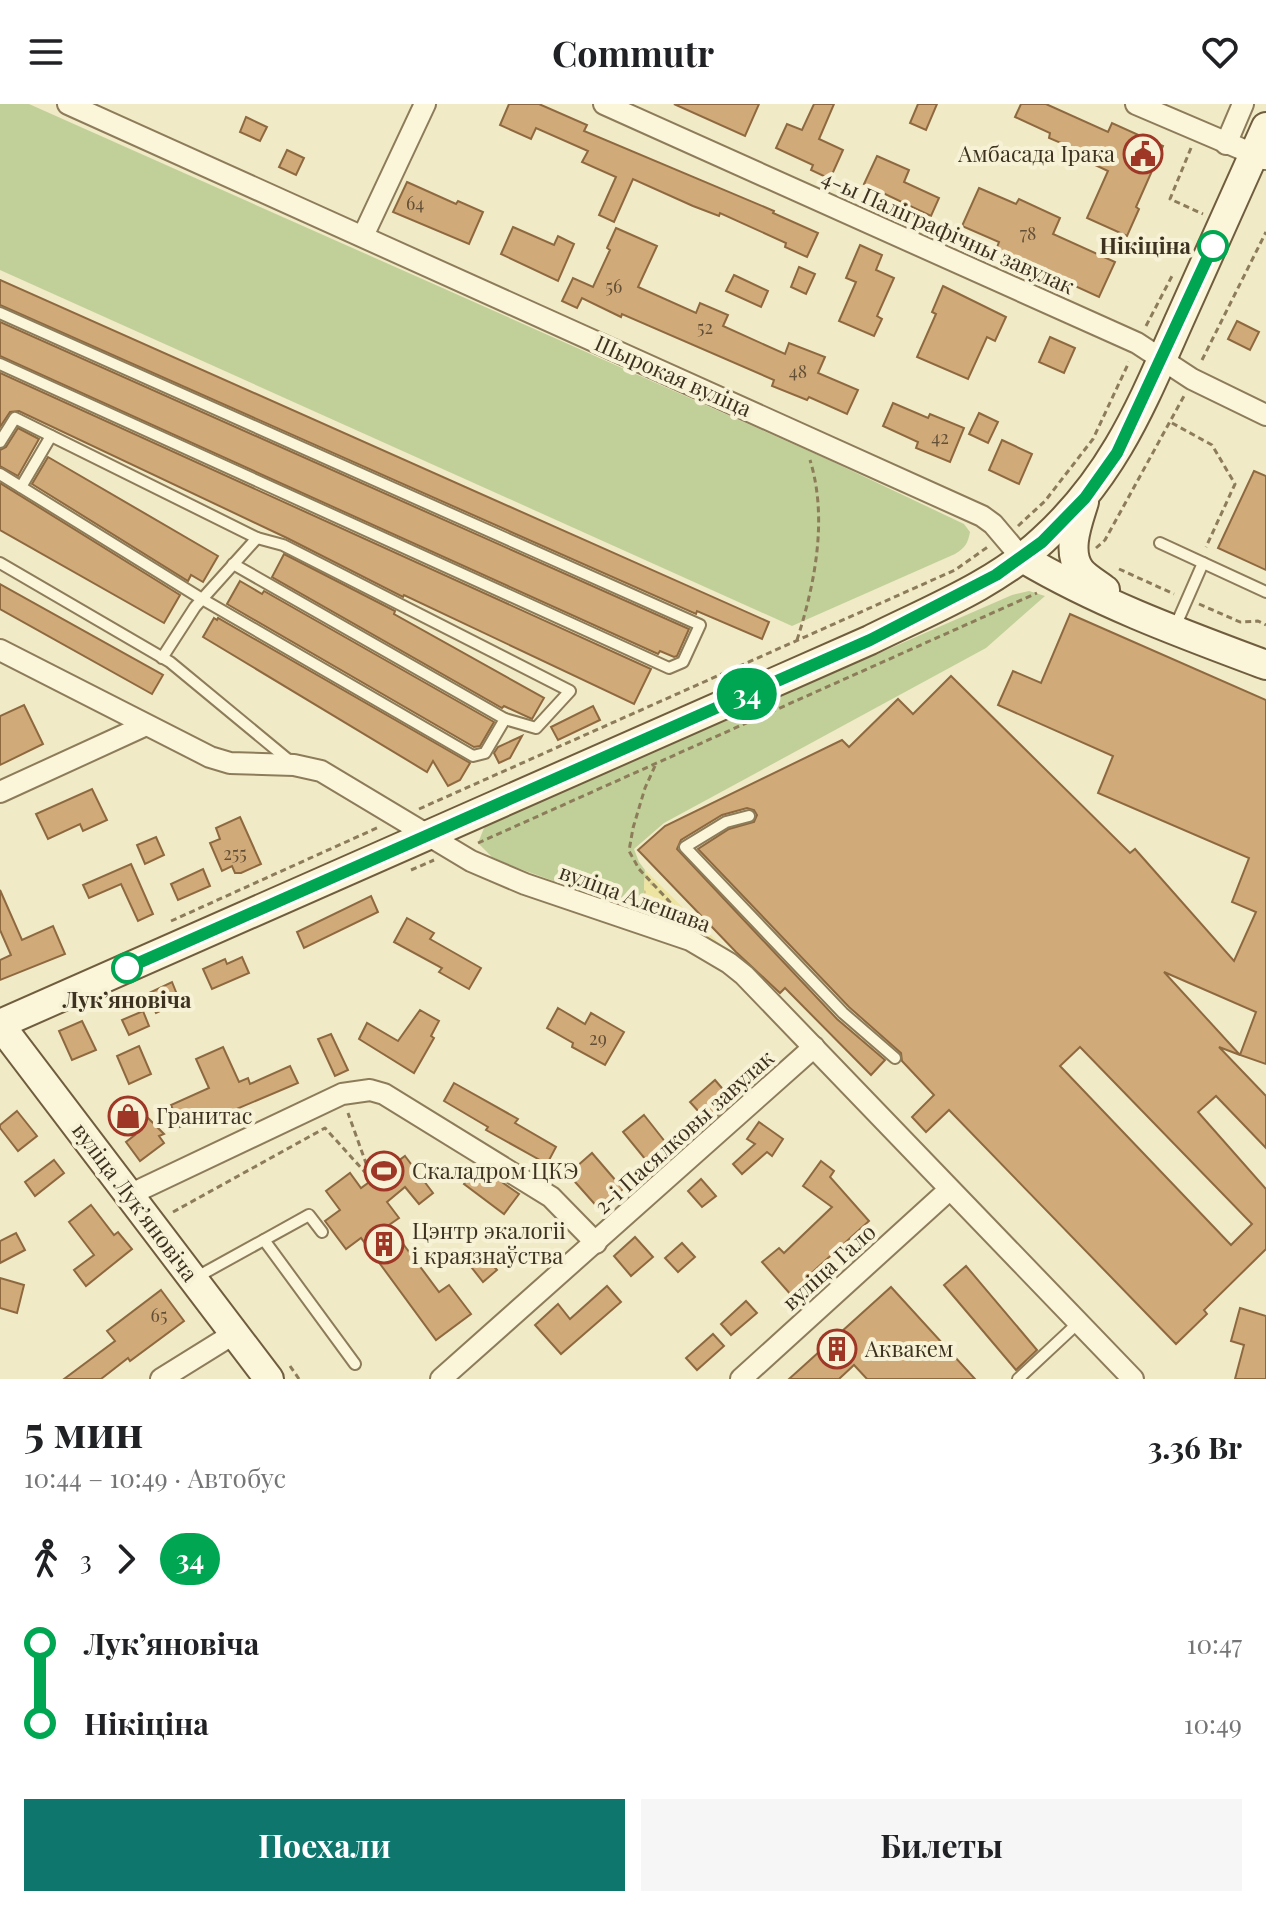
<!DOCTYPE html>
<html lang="ru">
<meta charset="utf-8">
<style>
:root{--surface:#fff;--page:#f6f6f6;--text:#202124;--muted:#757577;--accent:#0f766e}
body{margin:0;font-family:"Playfair Display",serif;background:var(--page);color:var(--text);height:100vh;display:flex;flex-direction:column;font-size:30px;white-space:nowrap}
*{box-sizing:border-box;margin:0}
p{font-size:26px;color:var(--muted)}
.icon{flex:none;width:44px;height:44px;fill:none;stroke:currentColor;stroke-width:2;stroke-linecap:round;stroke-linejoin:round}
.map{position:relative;height:1275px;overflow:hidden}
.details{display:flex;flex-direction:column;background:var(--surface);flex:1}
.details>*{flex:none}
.badge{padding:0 16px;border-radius:26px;font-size:28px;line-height:52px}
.map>.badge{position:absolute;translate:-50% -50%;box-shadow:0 0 0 4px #fff}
.legs{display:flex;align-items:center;gap:12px;height:88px;padding:0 24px;font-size:26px}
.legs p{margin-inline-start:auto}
.summary{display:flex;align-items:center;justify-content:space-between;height:136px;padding:0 24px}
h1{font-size:44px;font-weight:700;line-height:60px}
.primary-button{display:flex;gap:16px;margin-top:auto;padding:16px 24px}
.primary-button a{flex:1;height:92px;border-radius:0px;background:var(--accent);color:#fff;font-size:32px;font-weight:700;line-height:92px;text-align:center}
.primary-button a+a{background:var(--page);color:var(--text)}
ul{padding:0 24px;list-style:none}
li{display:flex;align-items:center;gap:28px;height:80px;font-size:30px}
li i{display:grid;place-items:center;width:12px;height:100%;margin:0 10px;background:currentColor}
li i::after{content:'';width:20px;height:20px;margin:-10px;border:6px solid;border-radius:50%;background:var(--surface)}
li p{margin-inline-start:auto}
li:first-child i{background:linear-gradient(#0000 50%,currentColor 0)}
li:last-child i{background:linear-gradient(currentColor 50%,#0000 0)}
header{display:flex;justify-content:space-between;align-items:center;height:104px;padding:0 24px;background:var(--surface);font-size:36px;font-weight:700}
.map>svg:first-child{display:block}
.green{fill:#c1d099}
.sand{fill:url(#sand-dots)}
.building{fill:#d1aa7a;stroke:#8e693f;stroke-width:2;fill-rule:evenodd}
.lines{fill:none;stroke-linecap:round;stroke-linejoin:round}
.service-casing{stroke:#8d7c5a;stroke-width:14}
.minor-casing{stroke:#8d7c5a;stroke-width:24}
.secondary-casing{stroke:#6f5d3d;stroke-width:32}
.path{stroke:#8d7c5a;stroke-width:3;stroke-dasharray:6 4;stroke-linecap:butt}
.service{stroke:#fbf5da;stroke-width:10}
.minor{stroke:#fbf5da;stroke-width:20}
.secondary{stroke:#fbf5da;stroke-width:28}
.line-1-casing{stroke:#fff;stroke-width:18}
.line-1{stroke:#00a651;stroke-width:12}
.stop-1-dot{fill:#fff;stroke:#00a651;stroke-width:4}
.labels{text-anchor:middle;stroke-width:8;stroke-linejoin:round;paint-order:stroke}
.number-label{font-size:18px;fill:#624f36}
.poi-label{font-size:22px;fill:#3d311f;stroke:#f7f2d6;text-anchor:start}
.street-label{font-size:22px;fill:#3d311f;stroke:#f7f2d6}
.stop-label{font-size:22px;font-weight:bold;fill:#3d311f;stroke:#f7f2d6;text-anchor:end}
</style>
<header><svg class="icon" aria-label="menu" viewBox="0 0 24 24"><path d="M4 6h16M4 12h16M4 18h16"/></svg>Commutr<svg class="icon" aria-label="heart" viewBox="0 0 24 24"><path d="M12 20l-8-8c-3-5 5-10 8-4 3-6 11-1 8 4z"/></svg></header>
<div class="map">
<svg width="1266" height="1275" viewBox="0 0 1266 1275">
<defs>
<pattern id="sand-dots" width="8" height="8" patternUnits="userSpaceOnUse" patternTransform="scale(2)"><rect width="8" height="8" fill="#ede4a2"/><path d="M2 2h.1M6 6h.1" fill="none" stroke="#ccc48b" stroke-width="1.8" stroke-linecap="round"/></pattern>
</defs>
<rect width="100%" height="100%" fill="#f1eac6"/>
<g class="green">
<path d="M0,0H29L829,356L964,420L970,428C968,439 965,444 955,450L792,522L0,166Z"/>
<polygon points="1029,487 1045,492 986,544 664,719 634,745 639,758 645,766 644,787 637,807 512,762 492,753 478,739 484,724 492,718 1012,491"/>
</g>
<polygon class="sand" points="645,766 723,843 637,807 644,787"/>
<g class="building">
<polygon points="509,0 539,0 587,21 584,27 774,107 773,109 818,129 807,153 785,143 786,139 720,109 719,112 693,102 633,75 614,118 599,111 616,73 582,58 588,47 536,24 531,35 500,21"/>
<polygon points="674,0 759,0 745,32"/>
<polygon points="814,0 834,0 819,35 843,46 830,75 811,66 813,61 776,44 787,20 802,26"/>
<polygon points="918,0 937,0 926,26 910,19"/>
<polygon points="1021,0 1046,0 1108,28 1112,19 1163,42 1136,103 1139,105 1127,132 1087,114 1108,67 1093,60 1096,54 1049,34 1050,29 1015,13"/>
<polygon points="246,13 267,23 260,37 240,28"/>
<polygon points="287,46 304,54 296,71 279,63"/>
<polygon points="877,52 909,66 904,78 939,94 931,112 864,80"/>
<polygon points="407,78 456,100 458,97 483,108 469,140 393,108"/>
<polygon points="979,84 1016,100 1019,95 1060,114 1053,130 1115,158 1099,193 996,146 999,138 962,122"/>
<polygon points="513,123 554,141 558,132 574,140 558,177 501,150"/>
<polygon points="616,124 657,142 638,183 696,209 700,199 728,211 723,222 785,250 789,239 825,253 818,269 858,286 847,310 809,293 807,296 772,282 774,276 622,210 621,213 582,194 577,204 562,197 573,174 593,183 610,146 607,144"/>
<polygon points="860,141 882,151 876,166 894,174 877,212 882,215 874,232 839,217 856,178 846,174"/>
<polygon points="799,163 815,170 806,190 791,183"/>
<polygon points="734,171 768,187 761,203 726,187"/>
<polygon points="0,176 769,518 762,535 697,507 696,510 0,201"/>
<polygon points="943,182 1006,213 995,237 987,233 968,275 917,253 936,210 932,208"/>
<polygon points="1237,217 1259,228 1250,246 1228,235"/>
<polygon points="0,218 689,525 677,552 674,553 660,547 658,550 0,252"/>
<polygon points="1050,233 1075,244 1064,269 1039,258"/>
<polygon points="0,269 651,565 634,600 404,491 403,493 287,434 19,307 10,308 0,323"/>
<polygon points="893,299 928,314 930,310 964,324 950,358 916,344 918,338 883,322"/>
<polygon points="979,309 998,318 988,339 969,330"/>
<polygon points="18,324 39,335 18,372 0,362 0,346 6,343"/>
<polygon points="1002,336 1032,350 1019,380 989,366"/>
<polygon points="48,353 218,452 203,478 191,471 188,477 32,380"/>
<polygon points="1254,367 1266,372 1266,466 1218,444"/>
<polygon points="0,379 180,491 164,519 0,426"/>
<polygon points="284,450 395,507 394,510 544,594 532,615 504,602 502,604 272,473"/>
<polygon points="240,477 262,490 264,487 494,618 480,642 474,643 227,500"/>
<polygon points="0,480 163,571 152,590 0,505"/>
<path d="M1070,510L1266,596V960L1240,951L1256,908L1164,868L1240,951L1219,943L1266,992V1044L1216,992L1198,1008L1266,1085V1145L1204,1206L1207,1210L1176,1240L949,1006L926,1028L912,1013L934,991L902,957L901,949L849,903L698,745L729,725L754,718L757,711L754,706L747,704L722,711L681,736L677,745L837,915L885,956L871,971L785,884L780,889L736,848L638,746L665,722L842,636L849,643L898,595L913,610L951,572L1130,749L1135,745L1234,857L1256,808L1232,798L1249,754L1098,689L1113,652L998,601L1013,567L1041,579ZM1080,943L1252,1120L1231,1141L1060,962Z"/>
<polygon points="214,514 217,516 218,514 470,659 460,676 448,682 433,657 427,668 203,533"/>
<polygon points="24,601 43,640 0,661 0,612"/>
<polygon points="593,602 600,616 558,636 551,623"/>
<polygon points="522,632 510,654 499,659 494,649 498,643"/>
<polygon points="92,685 107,716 83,727 80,720 48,735 36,710"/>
<polygon points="240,713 261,760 241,769 235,769 232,762 222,767 210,739 220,735 216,724"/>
<polygon points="156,733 164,751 145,760 137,741"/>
<polygon points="131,760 153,810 138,817 121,780 89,794 83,781"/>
<polygon points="203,765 210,782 178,796 171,780"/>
<polygon points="0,786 22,836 53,822 65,850 0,876 0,856 11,851 0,826"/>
<polygon points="371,792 378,808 304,844 297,828"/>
<polygon points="407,814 434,829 430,835 481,864 469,885 439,868 442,864 394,838"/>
<polygon points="242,853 249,869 212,885 203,865 225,855 227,860"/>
<polygon points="172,878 180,898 156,909 147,890"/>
<polygon points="558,904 585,920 591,909 624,928 605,961 572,943 573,939 547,924"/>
<polygon points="420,906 439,917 431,932 434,934 414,969 359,935 367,919 398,937"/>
<polygon points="143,907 149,922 129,931 122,916"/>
<polygon points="82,917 96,946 72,956 59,927"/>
<polygon points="331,930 348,966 335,972 318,935"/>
<polygon points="139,942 151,970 129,980 117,952"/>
<polygon points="223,943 239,978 248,974 250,980 290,962 298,979 220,1012 217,1006 180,1023 171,1001 209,984 196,955"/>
<polygon points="715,976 733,997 709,1019 690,998"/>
<polygon points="454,979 518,1015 515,1019 556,1043 547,1060 486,1026 488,1023 444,997"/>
<polygon points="128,994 164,1030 159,1032 164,1039 140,1057 126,1038 135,1031 113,1010"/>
<polygon points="17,1007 37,1032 18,1047 0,1024 0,1021"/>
<polygon points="644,1011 670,1044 650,1061 623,1028"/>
<polygon points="759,1018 783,1035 772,1052 767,1048 742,1070 733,1060 755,1040 747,1035"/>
<polygon points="592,1049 623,1085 600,1106 568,1070"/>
<polygon points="405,1052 433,1089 419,1100 405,1083 387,1098 399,1114 389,1121 439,1188 449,1181 471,1210 436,1236 361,1134 346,1145 325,1117 340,1106 326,1087 350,1069 361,1084"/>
<polygon points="54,1056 64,1069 35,1092 25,1078"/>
<polygon points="821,1057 834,1067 830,1073 869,1117 806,1174 809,1177 792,1192 762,1158 779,1144 784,1149 832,1103 803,1082"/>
<polygon points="475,1065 493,1078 496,1074 519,1090 504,1110 464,1080"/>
<polygon points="701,1075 716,1092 702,1103 688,1087"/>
<polygon points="91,1101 114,1131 118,1128 132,1145 86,1182 74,1166 94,1151 69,1118"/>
<polygon points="16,1129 25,1146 0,1159 0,1137"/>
<polygon points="635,1133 653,1153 631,1172 614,1152"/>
<polygon points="682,1139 695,1153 678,1168 665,1154"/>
<polygon points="482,1148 497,1166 483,1178 468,1159"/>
<polygon points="966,1162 1037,1246 1016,1266 944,1181"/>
<polygon points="0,1174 24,1181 17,1209 0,1204"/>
<polygon points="607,1182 621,1198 561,1250 535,1221 558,1200 570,1215"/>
<polygon points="891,1183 975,1275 867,1275 854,1261 839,1275 789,1275"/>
<polygon points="161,1186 184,1217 130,1257 128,1254 101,1275 64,1275 115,1237 107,1227"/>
<polygon points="746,1197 757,1209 731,1231 721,1220"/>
<polygon points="1240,1204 1266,1212 1266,1275 1235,1275 1244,1241 1231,1237"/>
<polygon points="713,1230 724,1242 697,1266 686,1254"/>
</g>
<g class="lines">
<defs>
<g id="service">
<polyline points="0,209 700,521 683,558 669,564 0,260"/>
<polyline points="0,338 15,314 257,434 283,441 570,587 536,624 505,615"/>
<polyline points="0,370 202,495 473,652 485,649 505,615 233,460"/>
<polyline points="21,383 51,332"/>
<polyline points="1160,439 1266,488"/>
<polyline points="0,459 170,558 291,658"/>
<polyline points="1175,523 1203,459"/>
<polyline points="162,554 195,503 257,434"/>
<polyline points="749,712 726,718 685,743 843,909 895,954"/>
<polyline points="264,1136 355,1260"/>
<polyline points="195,1174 309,1111 322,1128"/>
<polyline points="1018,1275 1078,1219"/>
</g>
<g id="minor">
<polyline points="68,0 982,412 993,420 1021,453"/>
<polyline points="604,0 1137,239 1192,275 1266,311"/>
<polyline points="1136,0 1265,55"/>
<polyline points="1226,40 1243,0"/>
<polyline points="363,132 425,0"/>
<polyline points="0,546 210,653 230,659 294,661 321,667 471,757 525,780 690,836 729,859 744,871 1133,1275"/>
<polyline points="0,688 144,622"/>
<polyline points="129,1091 342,990 370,986 384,990 551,1093 596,1139"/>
<polyline points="161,1275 235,1229"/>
<polyline points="441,1275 814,943"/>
<polyline points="741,1275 949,1086"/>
</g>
<g id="secondary">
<path d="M1084,398C1078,418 1066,447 1080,466C1086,474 1098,480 1105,486"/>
<path d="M1021,453C1098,499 1183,530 1266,561"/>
<path d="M0,920L870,536C928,507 995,481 1043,436C1114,371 1141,302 1179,217C1208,152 1237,87 1266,23"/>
<polyline points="0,921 269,1275"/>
</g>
</defs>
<use href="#service" class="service-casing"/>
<use href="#minor" class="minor-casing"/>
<use href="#secondary" class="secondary-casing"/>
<g class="path">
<polyline points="1191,44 1170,95 1203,110"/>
<polyline points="1146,222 1172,172"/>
<polyline points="1202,256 1266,128"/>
<polyline points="1172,319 1212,341 1235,380 1206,443"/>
<polyline points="1018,422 1045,397 1093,335 1129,258"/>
<polyline points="1096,444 1105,436 1184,292"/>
<polyline points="1119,465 1174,490"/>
<polyline points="1199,500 1240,518 1258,517 1266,521"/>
<path d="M797,536C815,480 828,414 810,356"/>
<polyline points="655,662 645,684 633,724 629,747 639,765 684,813"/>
<polyline points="419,705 955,466 989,442"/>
<polyline points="478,739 1037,489"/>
<polyline points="411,766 434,756"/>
<polyline points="171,817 379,723"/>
<polyline points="173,1108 325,1024 372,1076 348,1009"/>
<polyline points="290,1262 299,1275"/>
</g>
<use href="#service" class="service"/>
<use href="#minor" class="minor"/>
<use href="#secondary" class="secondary"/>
</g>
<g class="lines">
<defs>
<polyline id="line-1" points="127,864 870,536 996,471 1042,438 1085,394 1117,349 1213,142"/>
</defs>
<use href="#line-1" class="line-1-casing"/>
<use href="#line-1" class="line-1"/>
</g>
<defs>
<symbol id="civic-ring" viewBox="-11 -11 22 22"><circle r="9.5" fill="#f7f2d6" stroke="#9f3727" stroke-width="1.5"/><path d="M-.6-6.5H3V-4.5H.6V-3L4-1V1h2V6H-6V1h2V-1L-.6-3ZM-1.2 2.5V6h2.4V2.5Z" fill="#9f3727"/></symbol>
<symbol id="shop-ring" viewBox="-11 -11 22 22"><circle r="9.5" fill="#f7f2d6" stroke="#9f3727" stroke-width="1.5"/><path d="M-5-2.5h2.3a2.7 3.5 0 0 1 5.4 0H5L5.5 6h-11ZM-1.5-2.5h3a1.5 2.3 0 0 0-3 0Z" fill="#9f3727"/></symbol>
<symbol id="stadium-ring" viewBox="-11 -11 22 22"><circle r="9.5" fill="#f7f2d6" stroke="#9f3727" stroke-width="1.5"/><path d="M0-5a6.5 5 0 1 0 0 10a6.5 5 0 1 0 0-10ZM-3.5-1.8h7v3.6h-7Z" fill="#9f3727"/></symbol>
<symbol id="building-ring" viewBox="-11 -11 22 22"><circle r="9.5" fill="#f7f2d6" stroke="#9f3727" stroke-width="1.5"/><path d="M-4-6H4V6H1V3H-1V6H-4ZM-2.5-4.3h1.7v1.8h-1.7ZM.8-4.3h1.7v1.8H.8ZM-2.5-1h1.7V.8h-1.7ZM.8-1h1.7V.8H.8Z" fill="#9f3727"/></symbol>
</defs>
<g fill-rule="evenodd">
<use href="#civic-ring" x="1121" y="28" width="44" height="44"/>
<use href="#shop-ring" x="106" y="990" width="44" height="44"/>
<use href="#stadium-ring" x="362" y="1045" width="44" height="44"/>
<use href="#building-ring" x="362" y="1118" width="44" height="44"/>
<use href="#building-ring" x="815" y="1223" width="44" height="44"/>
</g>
<g class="stop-1-dot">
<circle cx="1213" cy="142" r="14"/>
<circle cx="127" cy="864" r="14"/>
</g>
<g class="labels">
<g class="number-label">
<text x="415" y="106">64</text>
<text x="1028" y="136">78</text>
<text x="614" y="189">56</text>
<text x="705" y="230">52</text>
<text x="798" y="274">48</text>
<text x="940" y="340">42</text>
<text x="235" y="756">255</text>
<text x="598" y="941">29</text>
<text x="159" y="1218">65</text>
</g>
<g class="poi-label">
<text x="1115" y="58" text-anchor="end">Амбасада Ірака</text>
<text x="156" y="1020">Гранитас</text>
<text x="412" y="1075">Скаладром ЦКЭ</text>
<text x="412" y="1135">Цэнтр экалогіі<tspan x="412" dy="25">і краязнаўства</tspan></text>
<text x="865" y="1253">Аквакем</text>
</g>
<g class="street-label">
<text transform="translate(948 128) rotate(24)" y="8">4-ы Паліграфічны завулак</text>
<text transform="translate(673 272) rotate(24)" y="8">Шырокая вуліца</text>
<text transform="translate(635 794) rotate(20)" y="8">вуліца Алешава</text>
<text transform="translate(684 1028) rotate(-42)" y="8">2-і Пасялковы завулак</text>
<text transform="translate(135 1098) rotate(53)" y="8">вуліца Лукʼяновіча</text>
<text transform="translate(829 1163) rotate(-42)" y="8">вуліца Гало</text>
</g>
<g class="stop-label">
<text x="1191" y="150">Нікіціна</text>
<text x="127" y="904" text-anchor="middle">Лукʼяновіча</text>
</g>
</g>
</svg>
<b class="badge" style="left:747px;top:590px;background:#00a651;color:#fff">34</b>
</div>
<section class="details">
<div class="summary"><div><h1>5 мин</h1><p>10:44 – 10:49 · Автобус</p></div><b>3.36 Br</b></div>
<div class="legs"><svg class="icon" aria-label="walk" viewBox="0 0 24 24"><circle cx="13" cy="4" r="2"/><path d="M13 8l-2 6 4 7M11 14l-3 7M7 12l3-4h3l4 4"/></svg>3<svg class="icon" aria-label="forward" viewBox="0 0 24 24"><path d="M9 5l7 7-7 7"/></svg><b class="badge" style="background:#00a651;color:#fff">34</b></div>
<ul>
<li><i style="color:#00a651"></i><b>Лукʼяновіча</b><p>10:47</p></li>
<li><i style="color:#00a651"></i><b>Нікіціна</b><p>10:49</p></li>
</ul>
<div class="primary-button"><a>Поехали</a><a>Билеты</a></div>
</section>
